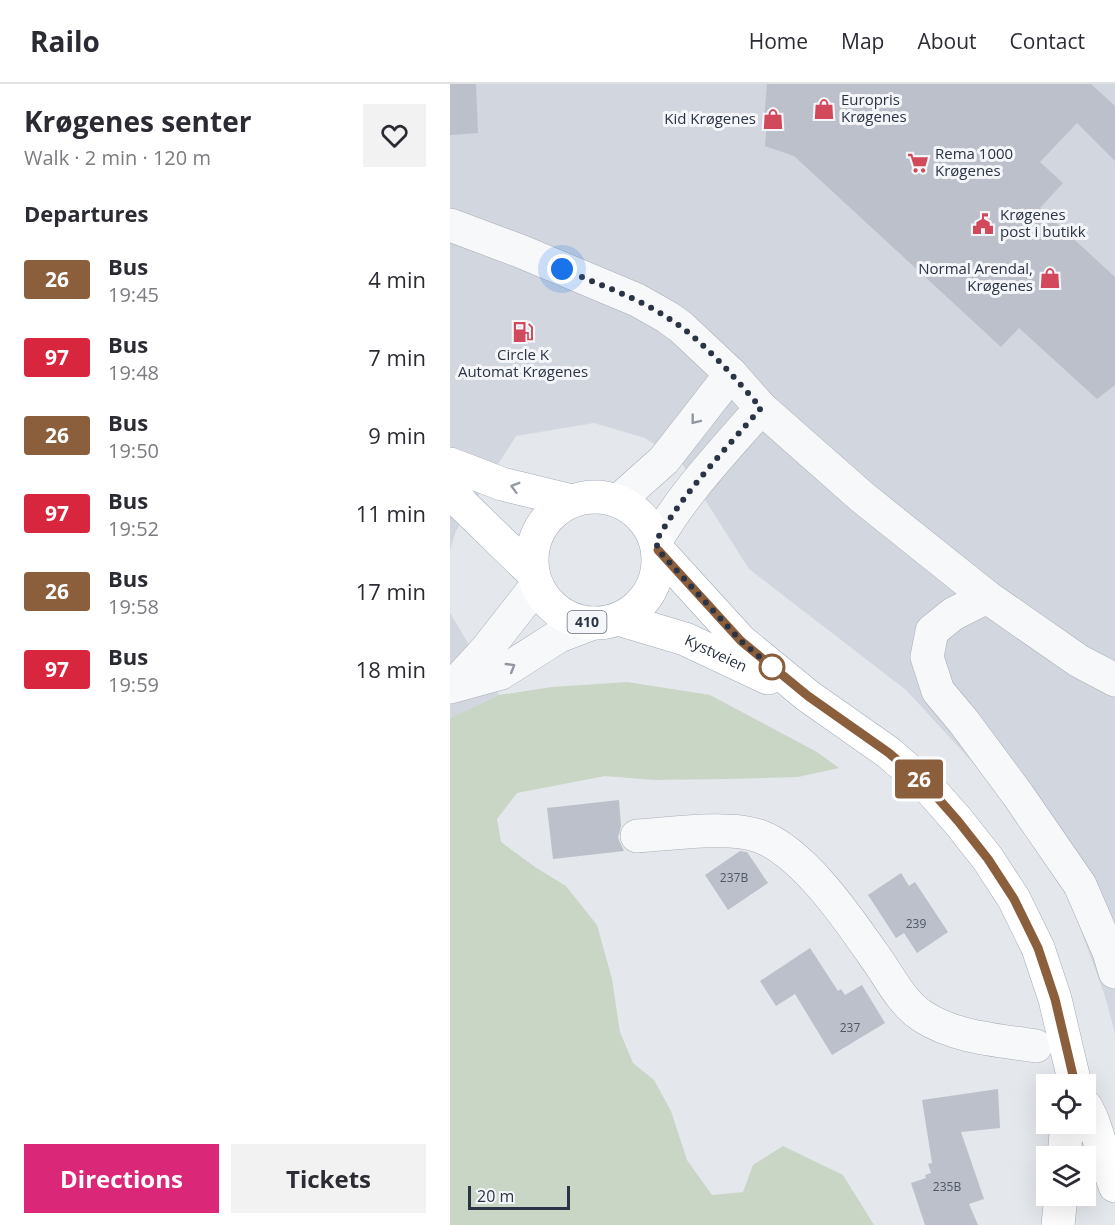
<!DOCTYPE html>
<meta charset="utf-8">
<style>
:root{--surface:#fff;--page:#f2f2f3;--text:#2b2b33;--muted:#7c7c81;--line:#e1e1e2;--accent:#db2777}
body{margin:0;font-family:"Open Sans",sans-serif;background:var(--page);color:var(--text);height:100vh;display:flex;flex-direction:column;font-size:22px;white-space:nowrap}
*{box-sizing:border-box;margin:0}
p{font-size:20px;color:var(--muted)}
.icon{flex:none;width:33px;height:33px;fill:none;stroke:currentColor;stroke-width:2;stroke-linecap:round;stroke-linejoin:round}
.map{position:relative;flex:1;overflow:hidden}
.side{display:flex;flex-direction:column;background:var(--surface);width:450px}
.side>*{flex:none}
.badge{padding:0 12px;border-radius:4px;font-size:21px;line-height:39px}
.tools{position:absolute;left:586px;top:990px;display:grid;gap:12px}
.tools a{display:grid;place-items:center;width:60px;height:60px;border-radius:0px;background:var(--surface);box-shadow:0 6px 24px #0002;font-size:30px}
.scale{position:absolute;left:18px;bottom:15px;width:102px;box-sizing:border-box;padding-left:6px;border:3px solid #2b3445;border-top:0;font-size:16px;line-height:21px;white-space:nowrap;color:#2b3445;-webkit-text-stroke:4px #f4f6f9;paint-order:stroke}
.you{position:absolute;width:30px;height:30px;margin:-15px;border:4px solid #fff;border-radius:50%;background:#1a73e8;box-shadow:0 0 0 9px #1a73e833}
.map>.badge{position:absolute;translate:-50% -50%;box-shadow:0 0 0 3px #fff}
h2{padding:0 24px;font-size:22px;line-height:54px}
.round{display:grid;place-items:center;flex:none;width:63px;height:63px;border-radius:0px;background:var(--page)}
.headline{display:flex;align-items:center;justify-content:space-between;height:102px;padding:0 24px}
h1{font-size:28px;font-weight:700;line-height:45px}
.action{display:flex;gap:12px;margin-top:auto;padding:12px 24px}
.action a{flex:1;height:69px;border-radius:0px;background:var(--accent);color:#fff;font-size:24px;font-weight:700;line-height:69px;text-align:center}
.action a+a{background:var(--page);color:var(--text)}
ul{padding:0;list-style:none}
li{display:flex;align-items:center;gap:18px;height:78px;padding:0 24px}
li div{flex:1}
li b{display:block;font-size:22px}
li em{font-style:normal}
li .badge{min-width:66px;font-weight:700;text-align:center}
header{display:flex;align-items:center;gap:36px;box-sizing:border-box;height:84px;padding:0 30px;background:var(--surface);border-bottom:2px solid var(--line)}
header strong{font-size:28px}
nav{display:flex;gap:33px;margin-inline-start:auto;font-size:21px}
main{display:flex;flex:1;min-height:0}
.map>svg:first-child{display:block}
.built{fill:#d2d6de}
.green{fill:#c9d6c5}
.building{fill:#bbc0ca}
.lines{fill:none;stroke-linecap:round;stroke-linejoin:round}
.minor-casing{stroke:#a9aeb7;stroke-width:34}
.major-casing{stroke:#a3abb8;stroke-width:34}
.minor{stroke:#f7f8fa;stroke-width:33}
.major{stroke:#fff;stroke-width:33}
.oneway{stroke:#9196a0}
.oneway2{stroke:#959aa2}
.line-casing{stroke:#fff;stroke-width:14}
.line{stroke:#8b5e3c;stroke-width:9}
.walk{stroke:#2b3445;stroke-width:6;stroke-dasharray:0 10.8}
.stop-dot{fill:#fff;stroke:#8b5e3c;stroke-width:3}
.labels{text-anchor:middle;stroke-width:6;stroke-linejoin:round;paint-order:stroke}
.number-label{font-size:12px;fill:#4f5766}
.shield{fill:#f4f6f9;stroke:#676e7b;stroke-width:1.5}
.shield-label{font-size:14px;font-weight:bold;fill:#2b3445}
.poi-label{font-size:15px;fill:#2b3445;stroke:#f4f6f9;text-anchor:start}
.street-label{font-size:15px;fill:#2b3445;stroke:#f4f6f9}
</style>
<header>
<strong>Railo</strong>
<nav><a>Home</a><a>Map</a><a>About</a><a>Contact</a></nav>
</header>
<main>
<section class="side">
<div class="headline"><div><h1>Krøgenes senter</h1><p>Walk · 2 min · 120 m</p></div><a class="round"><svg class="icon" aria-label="heart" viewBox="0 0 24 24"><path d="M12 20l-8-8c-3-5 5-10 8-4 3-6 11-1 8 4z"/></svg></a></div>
<h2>Departures</h2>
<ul>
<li><span class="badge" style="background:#8b5e3c;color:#fff">26</span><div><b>Bus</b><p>19:45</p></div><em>4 min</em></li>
<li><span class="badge" style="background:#d7263d;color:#fff">97</span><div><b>Bus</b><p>19:48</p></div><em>7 min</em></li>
<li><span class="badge" style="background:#8b5e3c;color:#fff">26</span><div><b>Bus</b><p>19:50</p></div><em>9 min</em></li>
<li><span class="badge" style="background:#d7263d;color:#fff">97</span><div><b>Bus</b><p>19:52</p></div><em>11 min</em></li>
<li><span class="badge" style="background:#8b5e3c;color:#fff">26</span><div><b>Bus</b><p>19:58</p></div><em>17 min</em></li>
<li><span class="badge" style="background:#d7263d;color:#fff">97</span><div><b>Bus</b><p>19:59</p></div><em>18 min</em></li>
</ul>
<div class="action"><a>Directions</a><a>Tickets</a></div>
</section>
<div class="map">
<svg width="665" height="1141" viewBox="0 0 665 1141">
<rect width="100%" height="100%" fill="#e4e7ec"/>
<g class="built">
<polygon points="0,0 665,0 665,949 655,912 615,803 537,694 456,606 299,485 231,378 195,354 144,339 66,352 6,447 0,466"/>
<polygon points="0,529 49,611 0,634"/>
</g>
<polygon class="green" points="177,598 260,611 367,668 389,684 348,693 275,695 204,696 155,692 67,709 47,735 51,758 85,783 116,802 147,841 162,895 170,948 183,979 204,996 221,1027 237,1076 262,1111 293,1108 303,1081 333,1062 393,1091 424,1141 0,1141 0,634 49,611 102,603"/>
<g class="building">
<polygon points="0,0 26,0 28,49 0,51"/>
<polygon points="317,0 641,0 665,22 665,77 627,39 590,78 613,99 590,124 665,193 665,301 647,315 569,244 551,263 344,72 315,62 317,37 314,36"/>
<polygon points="169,716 171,742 168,754 174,767 103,775 97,724"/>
<polygon points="290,767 297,768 318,799 278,826 255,791"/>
<polygon points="451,789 459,802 465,798 498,848 467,869 454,849 446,854 418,811"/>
<polygon points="360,864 388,907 391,905 395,911 412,901 435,939 382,971 345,910 326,922 310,897"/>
<polygon points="548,1005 550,1044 511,1048 534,1115 519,1120 528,1141 475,1141 461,1099 476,1094 475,1091 481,1089 478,1080 482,1079 472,1016"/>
</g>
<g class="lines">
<defs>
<g id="minor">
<polyline points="0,141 70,167 187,216 217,233 231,243 281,290 311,324 412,413 537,513 629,577 665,596"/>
<polyline points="168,417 214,376 281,290"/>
<path d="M206,457C234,408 274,367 311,324"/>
<polyline points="537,513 503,530 482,547 477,573 488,607 514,638 568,711 630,801 659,868 665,888"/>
<polyline points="5,600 37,565 87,501"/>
<polyline points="0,603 51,589 109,552 143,539"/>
<path d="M187,752C219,750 280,741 309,752C356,769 404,843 432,883C443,900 455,921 472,932C506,954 547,956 586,962"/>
</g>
<g id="major">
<polyline points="0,380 52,400 122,417"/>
<polyline points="0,404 13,421 83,489"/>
<circle cx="145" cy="476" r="63"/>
<polyline points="208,466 291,557 358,612 439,669 478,703 508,737 538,775 564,815 588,864 605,915 625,1000"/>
<path id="s1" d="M168,535L235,555L318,594"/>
<polyline points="636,1023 642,1035 665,1102"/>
<polyline points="614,1072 617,1040"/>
<polyline points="608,1141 611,1112"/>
</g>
</defs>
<use href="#minor" class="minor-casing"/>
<use href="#major" class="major-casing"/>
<use href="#minor" class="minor"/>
<use href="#major" class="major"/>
</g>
<defs><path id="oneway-chevron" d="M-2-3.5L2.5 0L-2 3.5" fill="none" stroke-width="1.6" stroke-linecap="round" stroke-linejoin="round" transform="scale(1.5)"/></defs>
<g class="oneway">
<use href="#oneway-chevron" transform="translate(245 336) rotate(128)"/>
<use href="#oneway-chevron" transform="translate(61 583) rotate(-31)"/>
</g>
<use class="oneway2" href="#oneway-chevron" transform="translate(65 403) rotate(-164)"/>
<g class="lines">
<defs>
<polyline id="line" points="208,466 291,557 358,612 439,669 478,703 508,737 538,775 564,815 588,864 605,915 625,1000"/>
</defs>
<use href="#line" class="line-casing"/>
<use href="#line" class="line"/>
<path class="walk" d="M112,185C148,200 186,213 218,234C253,256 284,293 311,324C274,367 234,408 206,457L208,466L291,557L324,585L322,583"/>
</g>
<defs>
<symbol id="shop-bare" viewBox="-9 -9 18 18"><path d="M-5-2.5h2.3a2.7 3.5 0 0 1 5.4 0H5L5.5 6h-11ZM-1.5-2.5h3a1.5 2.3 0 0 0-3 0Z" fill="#d1495b" stroke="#f4f6f9" stroke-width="2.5" paint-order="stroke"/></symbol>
<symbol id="supermarket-bare" viewBox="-9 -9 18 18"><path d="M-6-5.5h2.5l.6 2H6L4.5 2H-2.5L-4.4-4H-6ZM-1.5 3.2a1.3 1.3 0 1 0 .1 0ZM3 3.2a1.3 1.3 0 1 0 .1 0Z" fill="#d1495b" stroke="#f4f6f9" stroke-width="2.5" paint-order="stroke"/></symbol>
<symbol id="civic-bare" viewBox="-9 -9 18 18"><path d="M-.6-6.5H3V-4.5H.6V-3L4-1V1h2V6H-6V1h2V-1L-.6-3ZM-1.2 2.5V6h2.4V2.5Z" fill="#d1495b" stroke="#f4f6f9" stroke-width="2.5" paint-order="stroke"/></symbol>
<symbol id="fuel-bare" viewBox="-9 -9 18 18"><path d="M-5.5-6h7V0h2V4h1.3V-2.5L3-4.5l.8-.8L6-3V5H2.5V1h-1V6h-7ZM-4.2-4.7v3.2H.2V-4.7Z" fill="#d1495b" stroke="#f4f6f9" stroke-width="2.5" paint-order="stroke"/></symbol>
</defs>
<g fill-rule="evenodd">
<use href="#shop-bare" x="359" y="10" width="30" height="30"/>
<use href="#shop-bare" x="308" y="20" width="30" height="30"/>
<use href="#supermarket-bare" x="453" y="64" width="30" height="30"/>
<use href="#civic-bare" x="518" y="125" width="30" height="30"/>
<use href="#shop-bare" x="585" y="179" width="30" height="30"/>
<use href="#fuel-bare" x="58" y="233" width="30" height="30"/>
</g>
<circle class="stop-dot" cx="322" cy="583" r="12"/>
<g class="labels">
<g class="number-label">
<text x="284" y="798">237B</text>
<text x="466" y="844">239</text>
<text x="400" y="948">237</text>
<text x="497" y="1107">235B</text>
</g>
<rect class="shield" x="117.5" y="527" width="39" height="22" rx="4.5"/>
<g class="shield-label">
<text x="137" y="543">410</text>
</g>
<g class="poi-label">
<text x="391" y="21">Europris<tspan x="391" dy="17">Krøgenes</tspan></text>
<text x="306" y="40" text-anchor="end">Kid Krøgenes</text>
<text x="485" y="75">Rema 1000<tspan x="485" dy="17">Krøgenes</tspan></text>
<text x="550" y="136">Krøgenes<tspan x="550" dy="17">post i butikk</tspan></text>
<text x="583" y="190" text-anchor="end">Normal Arendal,<tspan x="583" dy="17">Krøgenes</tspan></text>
<text x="73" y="276" text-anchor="middle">Circle K<tspan x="73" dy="17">Automat Krøgenes</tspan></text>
</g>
<g class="street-label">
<text dy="5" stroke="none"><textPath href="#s1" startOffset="104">Kystveien</textPath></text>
</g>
</g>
</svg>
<div class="tools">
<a><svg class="icon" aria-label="locate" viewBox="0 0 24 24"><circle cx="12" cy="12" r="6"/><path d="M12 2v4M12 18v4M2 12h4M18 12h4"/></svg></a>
<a><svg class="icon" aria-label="layers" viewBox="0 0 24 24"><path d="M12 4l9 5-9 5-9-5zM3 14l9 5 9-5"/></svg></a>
</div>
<div class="scale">20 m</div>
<div class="you" style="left:112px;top:185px"></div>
<b class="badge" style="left:469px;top:695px;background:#8b5e3c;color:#fff">26</b>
</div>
</main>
